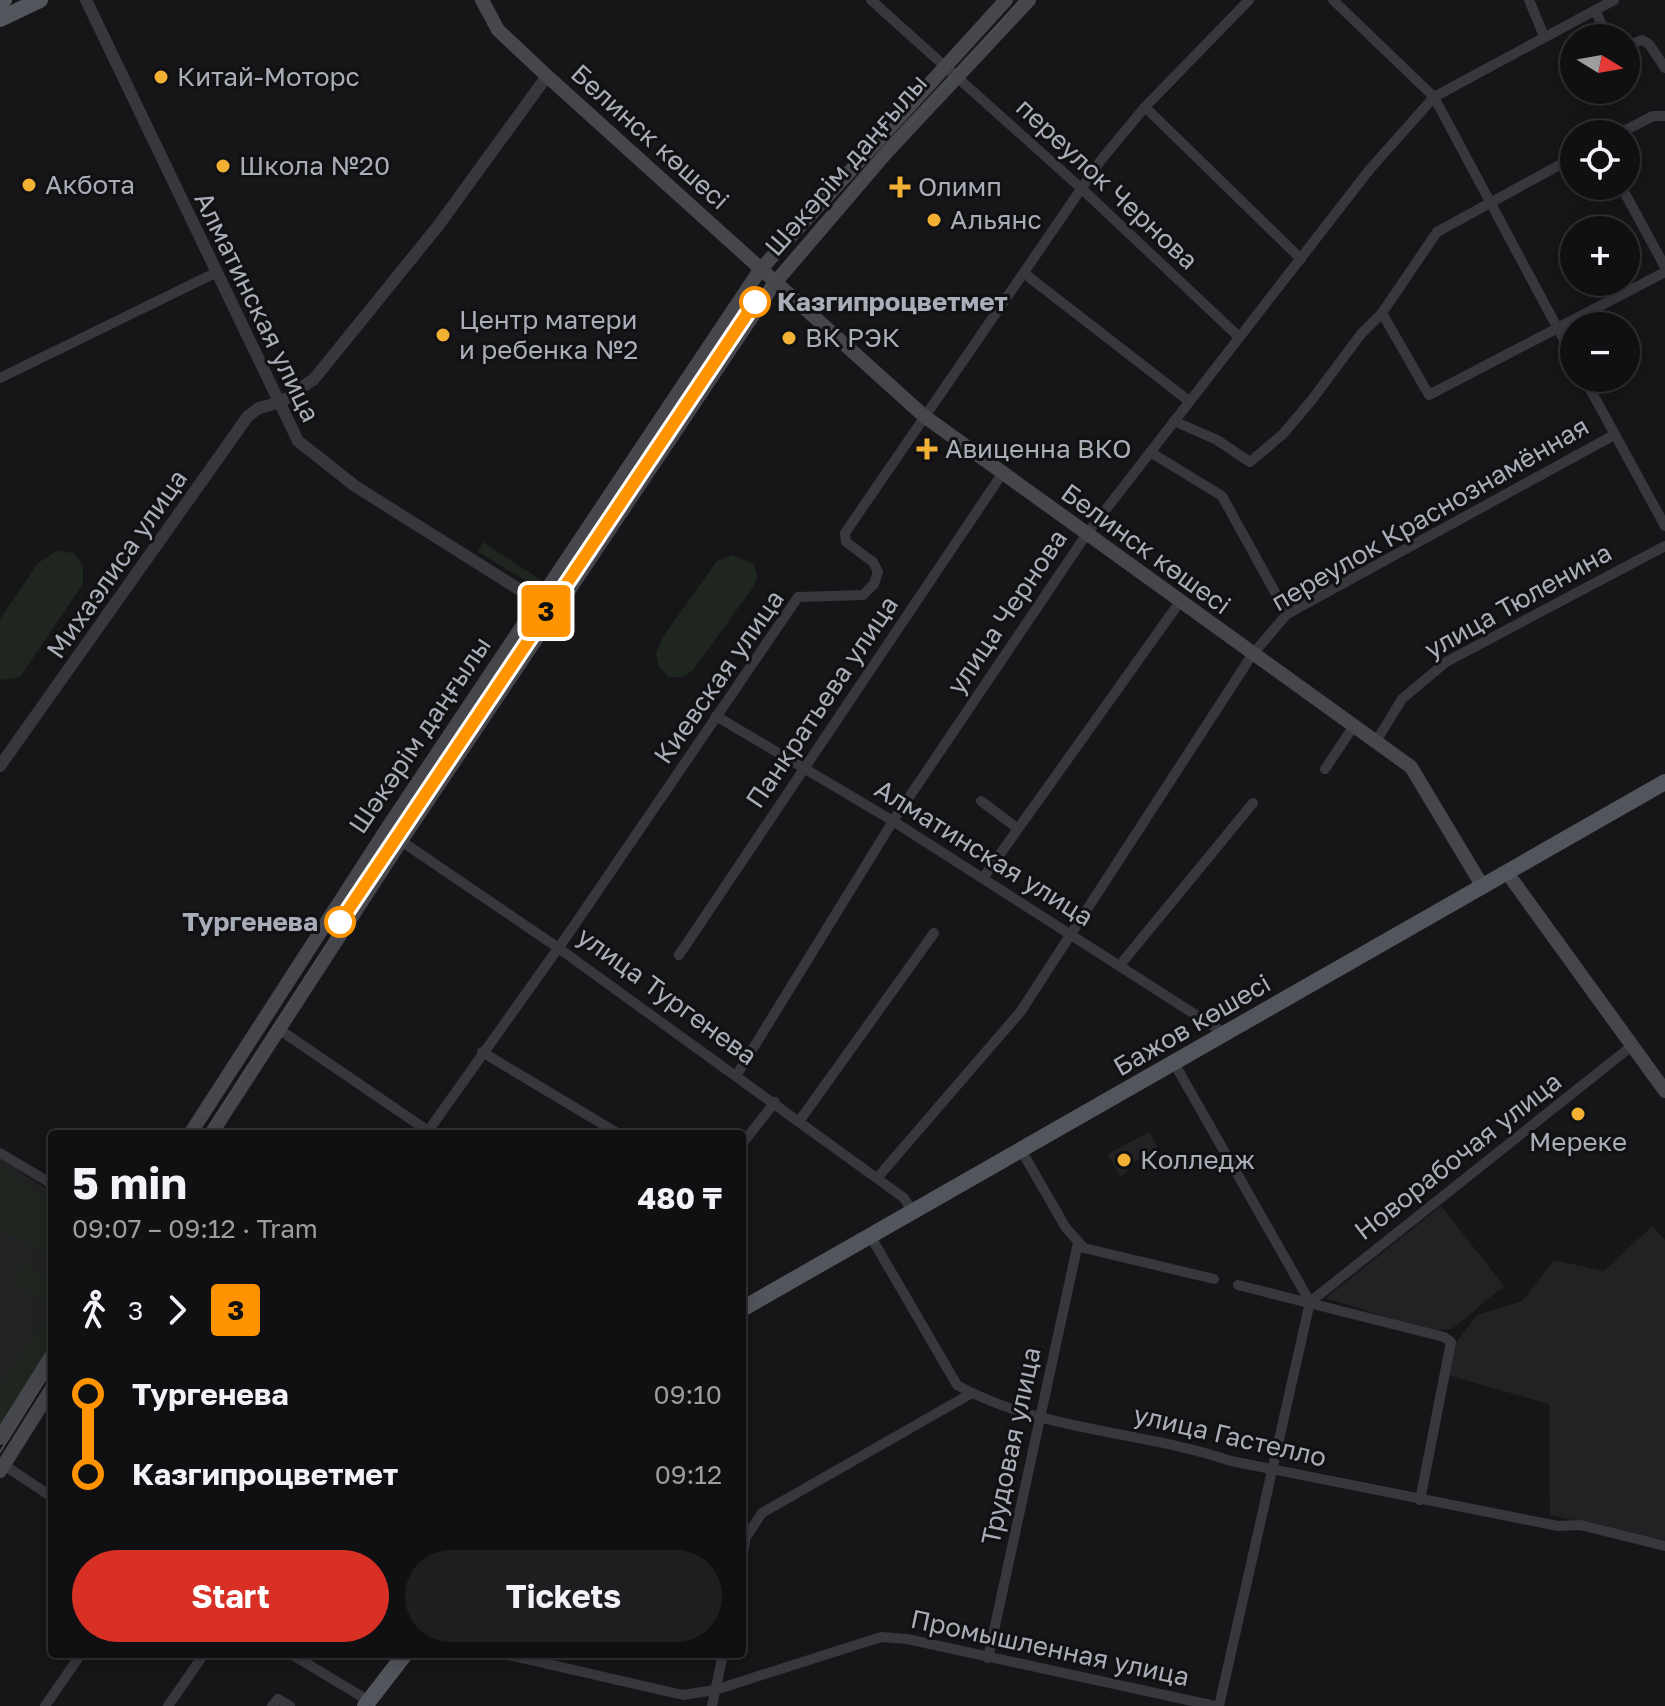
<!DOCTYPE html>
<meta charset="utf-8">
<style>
:root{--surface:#101012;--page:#1e1e20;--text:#f1f3f6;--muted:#9c9d9f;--line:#303032;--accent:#d93025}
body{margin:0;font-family:"Golos Text",sans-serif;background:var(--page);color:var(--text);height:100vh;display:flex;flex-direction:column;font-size:30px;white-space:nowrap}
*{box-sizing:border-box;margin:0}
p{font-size:26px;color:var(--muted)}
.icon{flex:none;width:44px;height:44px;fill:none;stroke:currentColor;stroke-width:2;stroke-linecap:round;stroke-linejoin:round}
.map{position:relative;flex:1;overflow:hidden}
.panel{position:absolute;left:48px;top:1130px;width:698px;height:528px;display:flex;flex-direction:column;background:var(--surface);border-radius:8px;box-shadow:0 4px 20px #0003,0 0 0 2px var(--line)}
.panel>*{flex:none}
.badge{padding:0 16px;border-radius:6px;font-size:28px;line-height:52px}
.needle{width:52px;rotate:101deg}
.fabs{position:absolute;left:1560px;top:24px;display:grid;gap:16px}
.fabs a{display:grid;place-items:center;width:80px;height:80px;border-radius:50%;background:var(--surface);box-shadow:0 4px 20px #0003,0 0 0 2px var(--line);font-size:40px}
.map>.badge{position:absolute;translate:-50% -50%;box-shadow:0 0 0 4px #fff}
.legs{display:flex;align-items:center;gap:12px;height:88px;padding:0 24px;font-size:26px}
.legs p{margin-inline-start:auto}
.summary{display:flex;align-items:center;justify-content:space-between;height:136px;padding:0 24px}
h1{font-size:44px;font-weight:700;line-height:60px}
.action{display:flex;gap:16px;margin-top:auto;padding:16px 24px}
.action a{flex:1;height:92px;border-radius:48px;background:var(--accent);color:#fff;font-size:32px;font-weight:700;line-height:92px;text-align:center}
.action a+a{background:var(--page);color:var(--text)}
ul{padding:0 24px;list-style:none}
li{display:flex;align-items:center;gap:28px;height:80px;font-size:30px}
li i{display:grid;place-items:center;width:12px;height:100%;margin:0 10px;background:currentColor}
li i::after{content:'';width:20px;height:20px;margin:-10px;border:6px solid;border-radius:50%;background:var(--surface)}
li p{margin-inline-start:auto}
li:first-child i{background:linear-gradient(#0000 50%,currentColor 0)}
li:last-child i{background:linear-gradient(currentColor 50%,#0000 0)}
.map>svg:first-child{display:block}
.built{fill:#222225}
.green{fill:#1e261f}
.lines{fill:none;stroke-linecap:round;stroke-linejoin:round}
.minor{stroke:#37383d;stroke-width:10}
.tertiary{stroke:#37383d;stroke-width:12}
.secondary{stroke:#45474d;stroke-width:14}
.primary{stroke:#53555c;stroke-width:16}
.tram{stroke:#4a4c52;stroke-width:2}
.line-1-casing{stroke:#fff;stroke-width:18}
.line-1{stroke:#ff9300;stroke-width:12}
.poi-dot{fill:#f2b134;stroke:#111113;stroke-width:3}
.stop-1-dot{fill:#fff;stroke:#ff9300;stroke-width:4}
.labels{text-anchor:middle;stroke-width:6;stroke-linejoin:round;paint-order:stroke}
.poi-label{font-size:26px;fill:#a8adb8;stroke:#111113;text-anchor:start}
.street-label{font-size:26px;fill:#a8adb8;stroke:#111113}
.stop-label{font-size:26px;font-weight:bold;fill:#a8adb8;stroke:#111113;text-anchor:start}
</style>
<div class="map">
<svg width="1665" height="1706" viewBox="0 0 1665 1706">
<rect width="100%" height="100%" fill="#161618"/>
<g class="built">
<polygon points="1149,1132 1158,1148 1126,1166 1128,1171 1120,1176 1108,1154"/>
<polygon points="0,1159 52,1192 52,1305 0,1387"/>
<polygon points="1441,1206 1504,1286 1452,1329 1435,1330 1411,1325 1326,1298"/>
<polygon points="1652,1226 1665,1240 1665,1540 1550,1515 1549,1404 1448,1375 1452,1348 1477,1315 1522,1301 1554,1260 1604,1271"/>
</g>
<g class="green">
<polygon points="483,542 541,580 536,587 478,552"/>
<polygon points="57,551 74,553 83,566 83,584 20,677 0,680 0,619 38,563"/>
<polygon points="732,555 754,564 757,577 752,589 692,671 682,677 669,677 659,667 656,653 662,638 717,561"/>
<polygon points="0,1165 52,1200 52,1260 0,1229"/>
<polygon points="23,1261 52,1280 52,1298 48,1304 11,1280"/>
<polygon points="52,1305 52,1342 0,1426 0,1387"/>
</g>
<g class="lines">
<g class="minor">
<polyline points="871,0 1082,189 1239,337"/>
<polyline points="1333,0 1434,97 1574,359"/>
<polyline points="1529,0 1544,36"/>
<polyline points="1595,10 1608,38"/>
<polyline points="1626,46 1642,40 1649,44 1665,68"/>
<polyline points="1145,107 1301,259"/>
<polyline points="1618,134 1653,116 1665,116"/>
<polyline points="1621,186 1665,267"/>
<polyline points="1025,274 1189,401"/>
<polyline points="1382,313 1429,395 1665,272"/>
<polyline points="0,378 215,273"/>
<polyline points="1584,378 1665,526"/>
<polyline points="1174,421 1217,440 1250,462 1283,434 1311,401 1361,334 1382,313 1437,232 1574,157"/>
<polyline points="1150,452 1222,496 1287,614"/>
<polyline points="716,716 893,821 1224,1033"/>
<polyline points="1375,743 1402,699 1446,662 1665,546"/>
<polyline points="1325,769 1353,727"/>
<polyline points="981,801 1017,828"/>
<polyline points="401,841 557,947 904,1198 912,1211"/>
<polyline points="983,878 1179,603"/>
<polyline points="679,955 1002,474"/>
<polyline points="1120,965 1253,803"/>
<polyline points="277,1028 431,1133"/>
<polyline points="482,1052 619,1134"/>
<polyline points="1174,1063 1310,1302"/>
<polyline points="736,1076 893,821 1086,535 1370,169 1434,97 1614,0"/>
<polyline points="800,1120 934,933"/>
<polyline points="426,1134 569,933 798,597 863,595 874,584 878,572 873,562 846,542 845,533 1101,160 1145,107 1249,0"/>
<polyline points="742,1144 775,1102"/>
<polyline points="1021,1150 1066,1228 1084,1248 1214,1279"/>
<polyline points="0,1153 52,1184"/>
<polyline points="878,1177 1021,1011 1252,655 1287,614 1614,435"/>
<path d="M871,1237L957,1385C1039,1431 1143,1431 1231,1461L1558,1526L1580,1525L1665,1546"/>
<polyline points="1238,1285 1444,1337 1451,1342 1420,1500"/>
<polyline points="1310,1302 1633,1045"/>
<polyline points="4,1465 52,1497"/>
<polyline points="742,1558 746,1537 762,1513 972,1393"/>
<polyline points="291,1654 369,1701"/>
<polyline points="504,1654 683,1695 715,1690 881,1637 907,1639 1215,1706"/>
<polyline points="988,1658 1078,1243"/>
<polyline points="45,1706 81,1654"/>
<polyline points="168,1706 204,1654"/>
<polyline points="272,1706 278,1699 290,1706"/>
<polyline points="712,1706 723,1654"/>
<polyline points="1219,1706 1310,1302"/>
</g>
<g class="tertiary">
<polyline points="86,0 298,441 355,486 555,612"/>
<polyline points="0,766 248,416 259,408 281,402 314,379 438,226 547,76"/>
</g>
<g class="secondary">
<polyline points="482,0 498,30 547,76 924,416 1411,767 1483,887"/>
<polyline points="1508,874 1665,1091"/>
<polyline points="190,1134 386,830 760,270 1006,0"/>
<polyline points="211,1134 401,841 774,284 886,153 1029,0"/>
<polyline points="0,1438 52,1355"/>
<polyline points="0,1471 52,1388"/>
</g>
<g class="primary">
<polyline points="0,2 4,0"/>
<polyline points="0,19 40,0"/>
<polyline points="742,1309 1665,782"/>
<polyline points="365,1706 405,1654"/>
</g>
<g class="tram">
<polyline points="204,1134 400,831 770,280 1020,0"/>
<polyline points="0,1452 52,1369"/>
</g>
</g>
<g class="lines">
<defs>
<polyline id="line-1" points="340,922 755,302"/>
</defs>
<use href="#line-1" class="line-1-casing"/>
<use href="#line-1" class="line-1"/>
</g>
<g class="poi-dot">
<circle cx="161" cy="77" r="8"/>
<circle cx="223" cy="166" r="8"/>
<circle cx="29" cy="185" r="8"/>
<path d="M896 175h8v8h8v8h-8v8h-8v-8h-8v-8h8z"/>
<circle cx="934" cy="220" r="8"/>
<circle cx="443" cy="335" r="8"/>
<circle cx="789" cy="338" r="8"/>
<path d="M923 437h8v8h8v8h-8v8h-8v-8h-8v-8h8z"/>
<circle cx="1578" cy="1114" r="8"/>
<circle cx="1124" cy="1160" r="8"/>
</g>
<g class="stop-1-dot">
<circle cx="755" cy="302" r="14"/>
<circle cx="340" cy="922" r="14"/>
</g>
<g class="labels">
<g class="poi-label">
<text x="177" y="86">Китай-Моторс</text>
<text x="239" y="175">Школа №20</text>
<text x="45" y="194">Акбота</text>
<text x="918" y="196">Олимп</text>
<text x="950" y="229">Альянс</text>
<text x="459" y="329">Центр матери<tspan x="459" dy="30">и ребенка №2</tspan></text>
<text x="805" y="347">ВК РЭК</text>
<text x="945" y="458">Авиценна ВКО</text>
<text x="1578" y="1151" text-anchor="middle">Мереке</text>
<text x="1140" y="1169">Колледж</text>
</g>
<g class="street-label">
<text transform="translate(650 137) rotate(42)" y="9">Белинск көшесі</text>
<text transform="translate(846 165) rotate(-49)" y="9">Шәкәрім даңғылы</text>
<text transform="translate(1107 184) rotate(43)" y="9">переулок Чернова</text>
<text transform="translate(257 307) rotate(64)" y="9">Алматинская улица</text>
<text transform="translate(1430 514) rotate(-30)" y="9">переулок Краснознамённая</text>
<text transform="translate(1146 549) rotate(36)" y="9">Белинск көшесі</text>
<text transform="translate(117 564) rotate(-55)" y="9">Михаэлиса улица</text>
<text transform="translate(1518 601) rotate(-29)" y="9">улица Тюленина</text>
<text transform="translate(1007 612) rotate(-56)" y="9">улица Чернова</text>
<text transform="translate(719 677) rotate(-55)" y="9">Киевская улица</text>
<text transform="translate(822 702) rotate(-56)" y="9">Панкратьева улица</text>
<text transform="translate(420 735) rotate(-56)" y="9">Шәкәрім даңғылы</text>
<text transform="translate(984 853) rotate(32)" y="9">Алматинская улица</text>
<text transform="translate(667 996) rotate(36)" y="9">улица Тургенева</text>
<text transform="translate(1192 1025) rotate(-30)" y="9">Бажов көшесі</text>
<text transform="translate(1458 1156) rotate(-38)" y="9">Новорабочая улица</text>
<text transform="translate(1230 1436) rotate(13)" y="9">улица Гастелло</text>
<text transform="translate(1011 1446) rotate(-78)" y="9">Трудовая улица</text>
<text transform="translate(1050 1648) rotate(12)" y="9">Промышленная улица</text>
</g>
<g class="stop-label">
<text x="777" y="311">Казгипроцветмет</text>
<text x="318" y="931" text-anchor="end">Тургенева</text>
</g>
</g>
</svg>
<div class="fabs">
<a><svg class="needle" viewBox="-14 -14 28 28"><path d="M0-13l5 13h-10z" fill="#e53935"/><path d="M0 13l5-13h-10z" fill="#9c9d9f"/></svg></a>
<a><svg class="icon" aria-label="locate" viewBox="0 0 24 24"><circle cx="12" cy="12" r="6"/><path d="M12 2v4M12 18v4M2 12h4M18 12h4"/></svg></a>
<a>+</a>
<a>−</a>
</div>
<b class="badge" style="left:546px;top:611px;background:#ff9300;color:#111">3</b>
<section class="panel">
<div class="summary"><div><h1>5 min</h1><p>09:07 – 09:12 · Tram</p></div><b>480 ₸</b></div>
<div class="legs"><svg class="icon" aria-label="walk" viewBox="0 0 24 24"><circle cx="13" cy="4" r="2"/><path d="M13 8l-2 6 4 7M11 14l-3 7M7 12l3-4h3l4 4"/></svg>3<svg class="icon" aria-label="forward" viewBox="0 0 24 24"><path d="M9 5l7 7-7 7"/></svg><b class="badge" style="background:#ff9300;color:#111">3</b></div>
<ul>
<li><i style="color:#ff9300"></i><b>Тургенева</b><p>09:10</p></li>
<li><i style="color:#ff9300"></i><b>Казгипроцветмет</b><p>09:12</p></li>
</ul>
<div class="action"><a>Start</a><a>Tickets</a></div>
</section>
</div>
